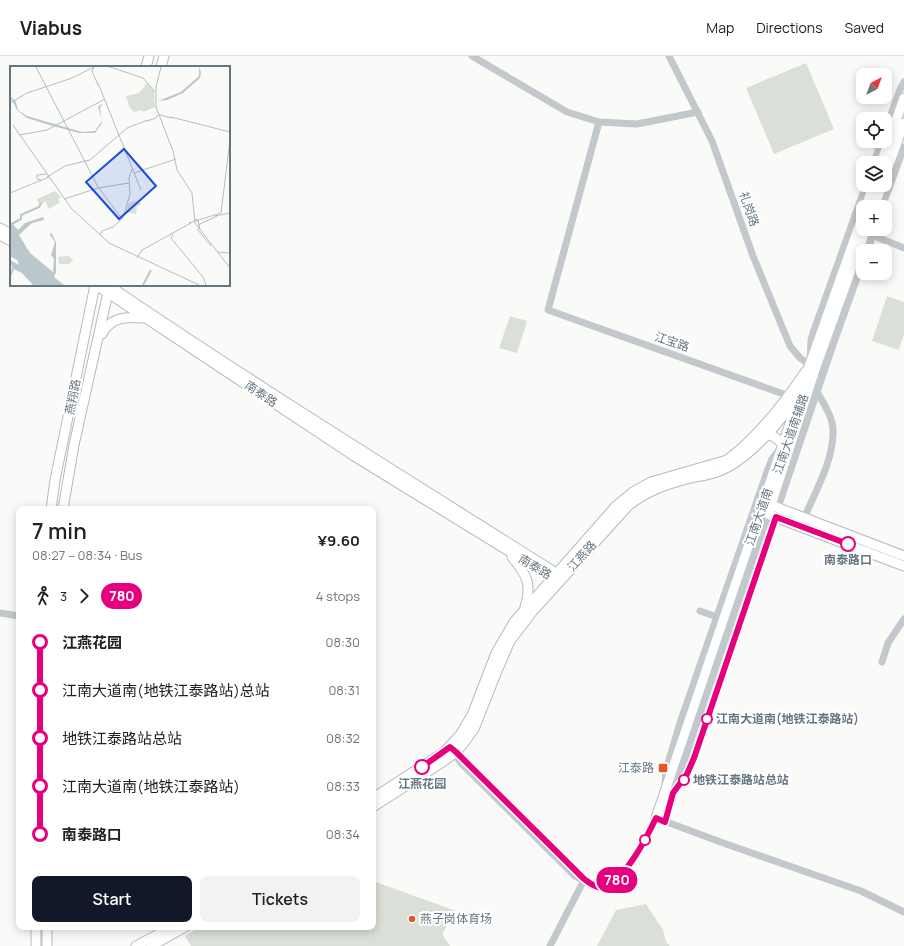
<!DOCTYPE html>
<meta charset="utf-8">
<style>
:root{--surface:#fff;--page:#f2f2f2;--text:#202124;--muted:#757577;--line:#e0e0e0;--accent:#111827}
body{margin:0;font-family:Manrope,"Noto Sans SC",sans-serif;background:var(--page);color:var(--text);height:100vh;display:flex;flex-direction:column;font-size:15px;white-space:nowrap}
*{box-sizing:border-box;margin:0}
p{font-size:13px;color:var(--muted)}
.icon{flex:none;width:22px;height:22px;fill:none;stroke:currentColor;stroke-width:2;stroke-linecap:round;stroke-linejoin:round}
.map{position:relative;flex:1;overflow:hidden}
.details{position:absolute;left:16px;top:450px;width:360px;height:424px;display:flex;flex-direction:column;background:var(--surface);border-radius:8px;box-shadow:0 2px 10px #0003}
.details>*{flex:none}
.badge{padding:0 8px;border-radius:13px;font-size:14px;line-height:26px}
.needle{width:26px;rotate:41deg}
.fabs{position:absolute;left:856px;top:12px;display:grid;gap:8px}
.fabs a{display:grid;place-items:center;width:36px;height:36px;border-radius:8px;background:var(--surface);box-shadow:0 2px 10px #0003;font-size:20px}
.map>.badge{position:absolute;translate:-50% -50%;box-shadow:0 0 0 2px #fff}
.legs{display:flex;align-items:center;gap:6px;height:44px;padding:0 16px;font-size:13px}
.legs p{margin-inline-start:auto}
.head{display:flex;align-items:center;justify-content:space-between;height:68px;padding:0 16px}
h1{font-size:22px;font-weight:600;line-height:30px}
.button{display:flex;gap:8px;margin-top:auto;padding:8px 16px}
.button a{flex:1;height:46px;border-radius:8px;background:var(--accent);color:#fff;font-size:16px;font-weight:600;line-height:46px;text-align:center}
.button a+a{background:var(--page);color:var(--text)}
ul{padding:0 16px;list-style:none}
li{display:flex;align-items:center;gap:14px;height:48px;font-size:15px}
li i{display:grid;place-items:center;width:6px;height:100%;margin:0 5px;background:currentColor}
li i::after{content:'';width:10px;height:10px;margin:-5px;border:3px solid;border-radius:50%;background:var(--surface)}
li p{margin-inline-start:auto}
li:first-child i{background:linear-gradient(#0000 50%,currentColor 0)}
li:last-child i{background:linear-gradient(currentColor 50%,#0000 0)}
header{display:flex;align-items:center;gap:24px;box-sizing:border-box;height:56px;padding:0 20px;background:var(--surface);border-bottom:1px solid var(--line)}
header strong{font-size:19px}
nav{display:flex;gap:22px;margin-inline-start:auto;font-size:14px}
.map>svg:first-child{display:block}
.green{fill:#dadfd7}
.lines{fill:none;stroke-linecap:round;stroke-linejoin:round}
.major-casing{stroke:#b5babe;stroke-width:11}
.minor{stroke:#c3c8cc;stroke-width:7}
.major{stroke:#fff;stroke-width:9}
.line-1-casing{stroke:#fff;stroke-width:9}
.line-1{stroke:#e6007e;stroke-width:6}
.stop-1-dot{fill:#fff;stroke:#e6007e;stroke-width:2}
.poi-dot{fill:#e4572e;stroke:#fff;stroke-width:1.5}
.labels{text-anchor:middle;stroke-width:4;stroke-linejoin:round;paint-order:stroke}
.street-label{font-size:12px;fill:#657683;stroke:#fff}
.stop-label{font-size:12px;font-weight:bold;fill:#657683;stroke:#fff}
.poi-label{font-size:12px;fill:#657683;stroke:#fff;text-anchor:end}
.inset-river{fill:none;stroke:#bbc7cb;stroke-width:2}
.inset-road{fill:none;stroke:#b5bdc2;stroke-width:1}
.view{fill:#1d4ed8;fill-opacity:0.15;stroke:#1d4ed8;stroke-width:2}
.inset-edge{fill:none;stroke:#657683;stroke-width:2}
</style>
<header>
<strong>Viabus</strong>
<nav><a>Map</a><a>Directions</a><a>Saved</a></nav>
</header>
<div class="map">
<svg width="904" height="890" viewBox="0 0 904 890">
<rect width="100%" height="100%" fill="#fafaf8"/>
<g class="green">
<polygon points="806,7 834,73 774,98 746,32"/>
<polygon points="887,240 904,246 904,278 899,294 872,285"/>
<polygon points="510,260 527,265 517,297 499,292"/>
<polygon points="373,825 456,855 442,878 450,890 191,890 185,880 199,871 373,871"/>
<polygon points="646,848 663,874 666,886 670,890 597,890 616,854"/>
</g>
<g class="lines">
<defs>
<g id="major">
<polyline points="146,11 149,0"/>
<polyline points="161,11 164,0"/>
<polyline points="881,107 904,42"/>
<polyline points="885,120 904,67"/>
<polyline points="866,151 873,129"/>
<polyline points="874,151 882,129"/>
<polyline points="0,172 11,178"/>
<polyline points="0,179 11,185"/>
<polyline points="96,229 354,400 556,524"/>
<path d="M108,229C255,329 406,422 556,517L558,522"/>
<path d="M102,278C110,262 125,260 142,262"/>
<polyline points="805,322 863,159"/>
<path d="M766,379C774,379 779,383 783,390"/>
<polyline points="767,450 771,449 904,500"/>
<polyline points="51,453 55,424 95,229"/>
<polyline points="63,453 74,389 109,232"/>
<polyline points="764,454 768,458 772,460 904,510"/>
<polyline points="768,458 816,311 866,173"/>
<path d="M512,501C527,519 532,528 525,551"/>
<path d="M373,742L444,696L460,679L472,659L496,597L514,566L616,450L633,436L651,426L727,404C757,382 785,346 806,315"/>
<path d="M373,751L441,707L456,696L463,688L474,673L497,615L510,585L533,555L628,450C646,435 667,428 691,422C699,420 709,419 717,416C754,403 798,345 816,311"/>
<polyline points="656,762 798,344"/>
<polyline points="36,890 36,871"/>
<polyline points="47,890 47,871"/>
<polyline points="136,890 172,871"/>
<polyline points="151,890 185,871"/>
</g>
</defs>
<use href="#major" class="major-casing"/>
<g class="minor">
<polyline points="472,0 567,56 599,66 637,68 698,56"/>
<polyline points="669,0 712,85 753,200 790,290 800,302 810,309 811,284 813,277 866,129"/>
<polyline points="599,66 548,254 789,340"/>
<polyline points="885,75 901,31 904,26"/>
<polyline points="874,107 881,85"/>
<polyline points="882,151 904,91"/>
<polyline points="872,179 904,192"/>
<polyline points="867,195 875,173"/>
<path d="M803,465C814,438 833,406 833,377C834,363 824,348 817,336"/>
<polyline points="700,555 720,562"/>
<polyline points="0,557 19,560"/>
<polyline points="882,606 888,587 904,563"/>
<path d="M452,695L462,708L575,820L599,832L607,833C629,814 643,789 656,762L726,788L861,835L904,856"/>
<polyline points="665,728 666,714 680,667 768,413 772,403 780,393"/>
<polyline points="673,737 687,718 693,702 832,292 863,205"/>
<polyline points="665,766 690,687 768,458"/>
<polyline points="550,890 584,824"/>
</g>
<use href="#major" class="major"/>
</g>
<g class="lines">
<defs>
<path id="line-1" d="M422,711L450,691L456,696L577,816C585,825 594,832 607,833C629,814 643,789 656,762L665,766L673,737L687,718L694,702L776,461L848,488"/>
</defs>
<use href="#line-1" class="line-1-casing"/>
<use href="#line-1" class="line-1"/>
</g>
<g class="stop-1-dot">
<circle cx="848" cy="488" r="7"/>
<circle cx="707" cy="663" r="5"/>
<circle cx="422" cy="711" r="7"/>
<circle cx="684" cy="724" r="5"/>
<circle cx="645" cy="784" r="5"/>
</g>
<g class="poi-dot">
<rect x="658" y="707" width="10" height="10" rx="2"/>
<circle cx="412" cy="863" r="4"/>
</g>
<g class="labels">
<g class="street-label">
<text transform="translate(749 153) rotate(71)" y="4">礼岗路</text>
<text transform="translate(672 286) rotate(19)" y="4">江宝路</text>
<text transform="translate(261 338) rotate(34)" y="4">南泰路</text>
<text transform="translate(73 341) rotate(-79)" y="4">燕翔路</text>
<text transform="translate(791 378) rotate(-71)" y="4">江南大道南辅路</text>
<text transform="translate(759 461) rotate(-71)" y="4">江南大道南</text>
<text transform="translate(582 500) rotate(-48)" y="4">江燕路</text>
<text transform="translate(535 511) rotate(31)" y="4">南泰路</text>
</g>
<g class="stop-label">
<text x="848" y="508">南泰路口</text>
<text x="716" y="667" text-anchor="start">江南大道南(地铁江泰路站)</text>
<text x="693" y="728" text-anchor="start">地铁江泰路站总站</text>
<text x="422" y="732">江燕花园</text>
</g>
<g class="poi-label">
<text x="654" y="716">江泰路</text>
<text x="420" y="867" text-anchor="start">燕子岗体育场</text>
</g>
</g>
<g transform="translate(10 10)">
<rect width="220" height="220" fill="#fafaf8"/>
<path d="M137,17L144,25L145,41L133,46L131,44L124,46L120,42L116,30L129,27ZM45,125L51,131L48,133L50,136L39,143L35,135L30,141L27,133ZM126,135L132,138L127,140L126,148L116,146L118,137ZM59,190L63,194L60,198H49L48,191Z" fill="#dadfd7"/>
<path d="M189,1L191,6L190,12L173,27L157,34L148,35L171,26L189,10ZM0,30L6,36L8,44L17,50L72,66L85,65L92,55L88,41L93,37L90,42L92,57L85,67H69L36,58L17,52L7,44ZM33,151L34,154L22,157L9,169L20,187L43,206L44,193L41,189L45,176L40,169L41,166L46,176V206L44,211L54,219H23L12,207L4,203L0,213L2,201L0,194L9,199L7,194L0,190V155L8,164L15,157Z" fill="#bbc7cb"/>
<path class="inset-river" d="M0,159L11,153V149L29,141L31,137M133,219L141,204"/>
<path class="inset-road" d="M26,1L88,121L112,153M84,1L82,5L88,19M100,1L133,12L145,26M151,1L146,21V41L163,85L167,104L182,127L185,157L220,202M88,17L131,124M0,37L17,27L62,12L84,1M150,49L162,52M161,51L220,66M137,55L146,52L149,48M3,59L61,142L99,177L189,219M9,69L37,64L95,33M124,107L166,93M37,111L55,100L80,94L117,62L138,54M31,114L27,113V109L36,108M0,127L39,111M54,133L88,122L119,117M205,150L220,147M184,153L188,154L190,164M179,157L211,147L220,74M188,159L207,150M187,163L201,180M163,168L161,172L193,211L196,219M90,169L92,165L103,161L113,152L120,128L119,112L122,103M208,186L220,187M127,192L132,184L181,157"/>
<path class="view" d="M114,83L146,120L109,153L76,116Z"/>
<rect width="220" height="220" class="inset-edge"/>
</g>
</svg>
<div class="fabs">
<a><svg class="needle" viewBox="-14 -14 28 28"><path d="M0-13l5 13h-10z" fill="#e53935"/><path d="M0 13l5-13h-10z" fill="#757577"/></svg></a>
<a><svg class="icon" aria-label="locate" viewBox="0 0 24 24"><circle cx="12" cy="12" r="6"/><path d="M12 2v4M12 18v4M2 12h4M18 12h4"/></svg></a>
<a><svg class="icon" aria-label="layers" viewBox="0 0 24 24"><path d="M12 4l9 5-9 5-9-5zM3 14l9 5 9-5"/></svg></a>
<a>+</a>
<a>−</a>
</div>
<b class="badge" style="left:617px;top:824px;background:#e6007e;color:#fff">780</b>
<section class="details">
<div class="head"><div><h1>7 min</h1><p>08:27 – 08:34 · Bus</p></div><b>¥9.60</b></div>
<div class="legs"><svg class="icon" aria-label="walk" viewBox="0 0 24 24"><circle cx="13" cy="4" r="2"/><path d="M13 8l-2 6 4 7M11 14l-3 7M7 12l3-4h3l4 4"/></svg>3<svg class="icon" aria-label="forward" viewBox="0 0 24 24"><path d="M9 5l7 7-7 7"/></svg><b class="badge" style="background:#e6007e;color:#fff">780</b><p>4 stops</p></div>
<ul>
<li><i style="color:#e6007e"></i><b>江燕花园</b><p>08:30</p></li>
<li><i style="color:#e6007e"></i><span>江南大道南(地铁江泰路站)总站</span><p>08:31</p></li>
<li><i style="color:#e6007e"></i><span>地铁江泰路站总站</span><p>08:32</p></li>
<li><i style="color:#e6007e"></i><span>江南大道南(地铁江泰路站)</span><p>08:33</p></li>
<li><i style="color:#e6007e"></i><b>南泰路口</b><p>08:34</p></li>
</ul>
<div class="button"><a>Start</a><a>Tickets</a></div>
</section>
</div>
